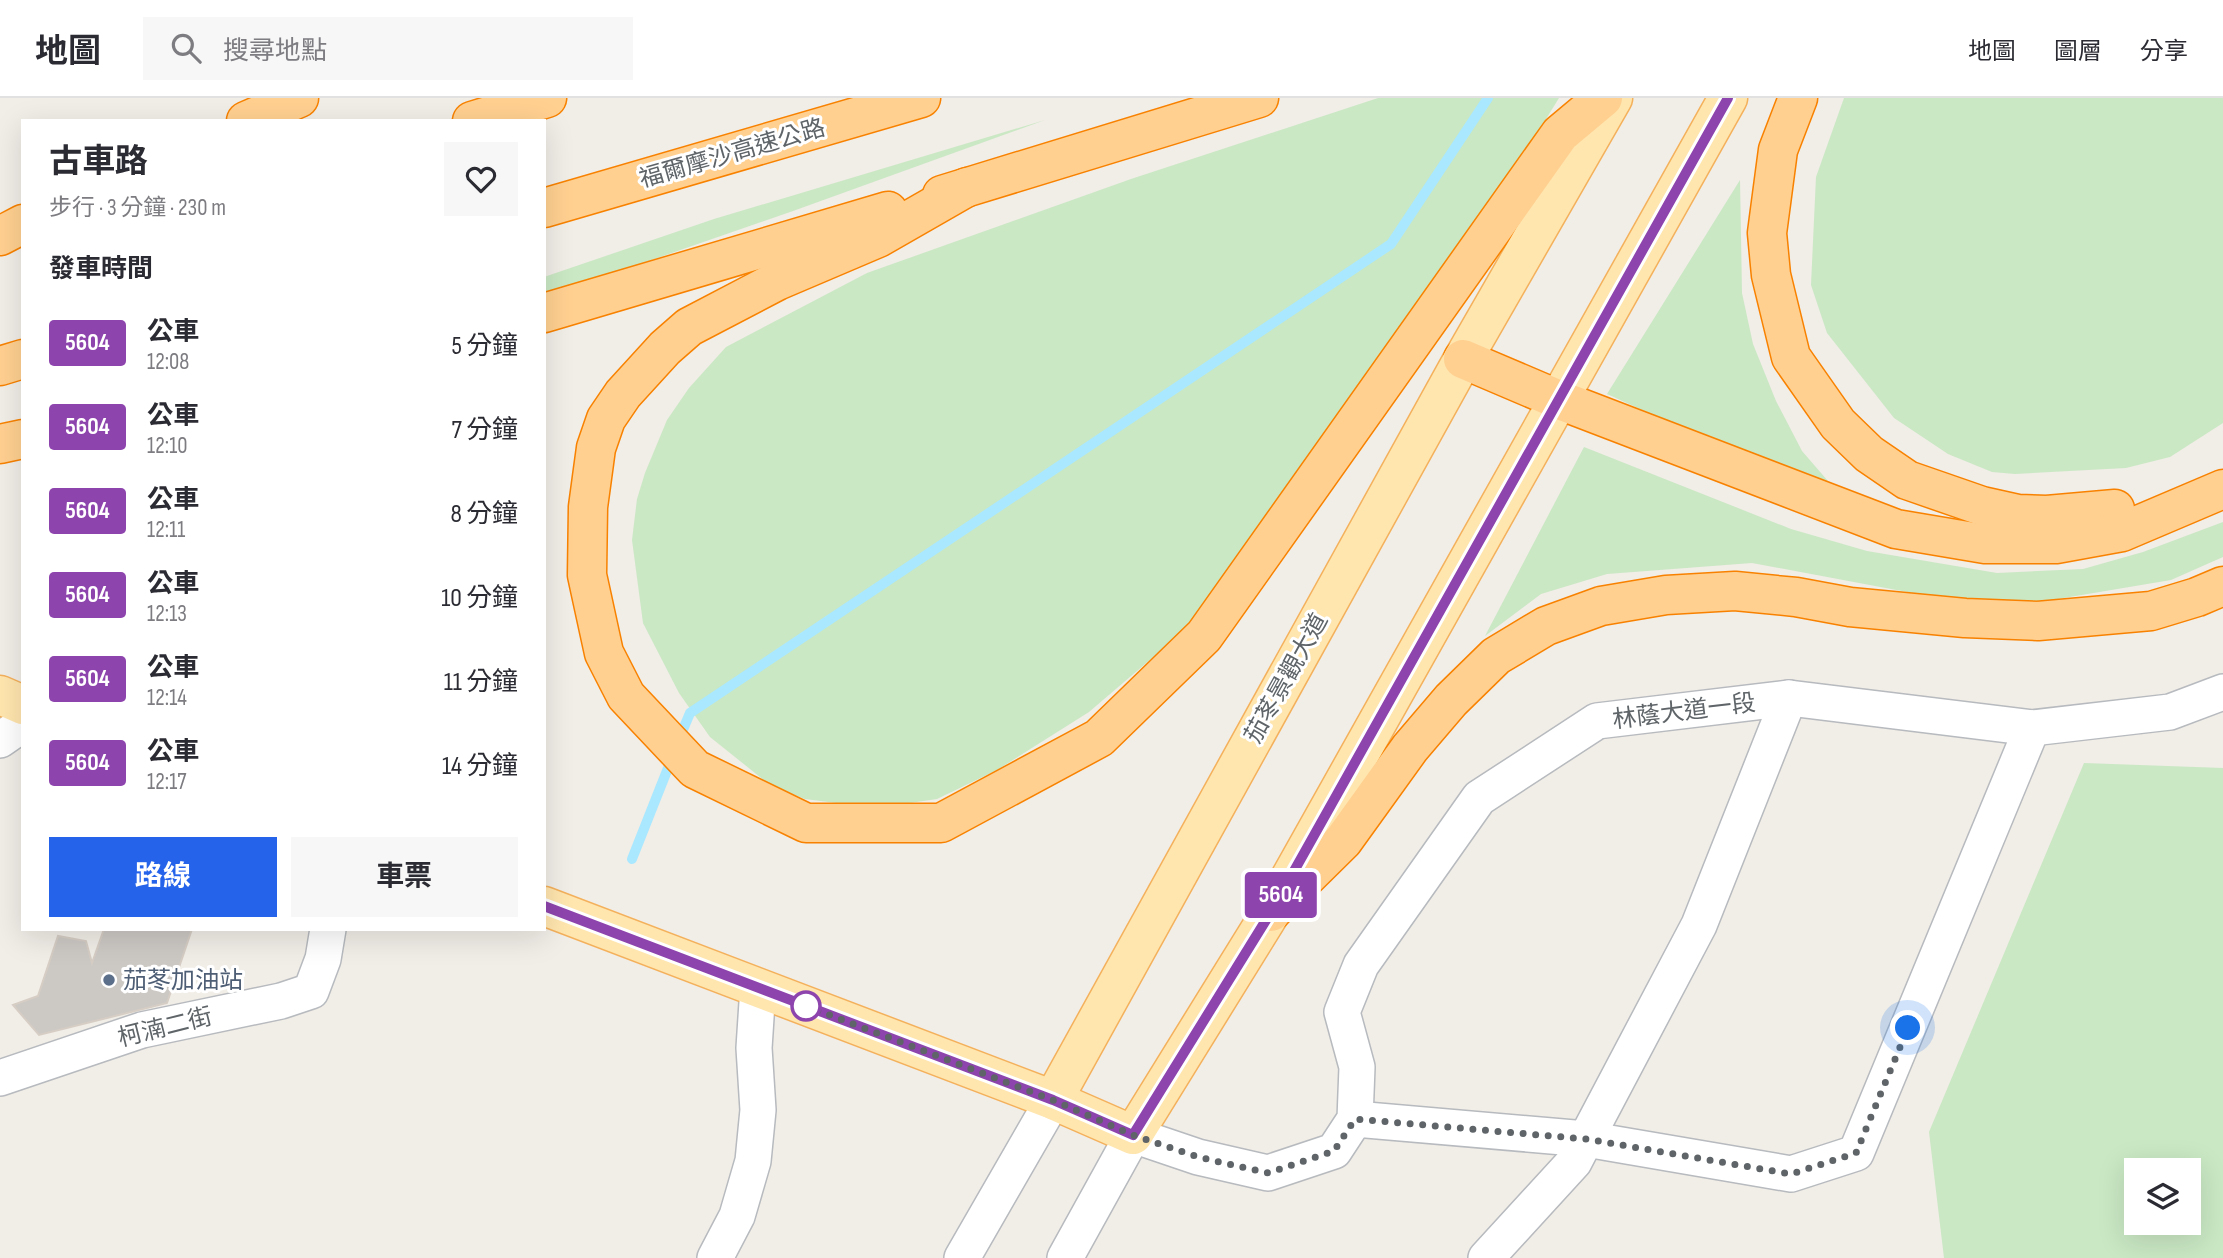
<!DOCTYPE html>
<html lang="zh-TW">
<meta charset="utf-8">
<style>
:root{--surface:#fff;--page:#f7f7f7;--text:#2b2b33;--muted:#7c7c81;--line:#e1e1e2;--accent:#2563eb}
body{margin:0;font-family:"Sofia Sans Condensed","Noto Sans TC",sans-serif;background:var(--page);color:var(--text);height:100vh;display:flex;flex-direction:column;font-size:26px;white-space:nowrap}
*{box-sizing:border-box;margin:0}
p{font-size:23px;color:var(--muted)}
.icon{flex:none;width:38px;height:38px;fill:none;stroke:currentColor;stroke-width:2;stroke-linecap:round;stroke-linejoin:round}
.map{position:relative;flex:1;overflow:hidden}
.panel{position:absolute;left:21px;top:21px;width:525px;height:812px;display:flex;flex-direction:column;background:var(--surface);border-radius:0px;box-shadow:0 7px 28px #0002}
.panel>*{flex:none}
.badge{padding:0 14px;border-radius:5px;font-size:24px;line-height:46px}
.tools{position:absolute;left:2124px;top:1060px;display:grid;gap:14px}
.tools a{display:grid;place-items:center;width:77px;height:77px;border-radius:0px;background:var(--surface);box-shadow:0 7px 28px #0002;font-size:35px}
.you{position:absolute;width:35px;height:35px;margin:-18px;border:5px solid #fff;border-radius:50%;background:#1a73e8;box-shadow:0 0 0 10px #1a73e833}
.map>.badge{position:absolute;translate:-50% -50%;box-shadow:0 0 0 4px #fff}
h2{padding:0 28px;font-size:26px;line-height:63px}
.round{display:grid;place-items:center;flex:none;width:74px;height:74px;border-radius:0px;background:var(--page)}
.headline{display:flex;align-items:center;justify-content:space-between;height:119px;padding:0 28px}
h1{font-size:33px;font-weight:700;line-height:52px}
.button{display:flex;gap:14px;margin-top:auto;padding:14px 28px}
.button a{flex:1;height:80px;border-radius:0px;background:var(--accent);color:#fff;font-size:28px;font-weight:700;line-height:80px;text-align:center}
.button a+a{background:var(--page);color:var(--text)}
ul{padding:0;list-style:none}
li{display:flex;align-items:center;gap:21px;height:84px;padding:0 28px}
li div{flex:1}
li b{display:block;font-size:26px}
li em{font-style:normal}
li .badge{min-width:77px;font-weight:700;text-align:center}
header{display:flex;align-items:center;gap:42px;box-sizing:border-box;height:98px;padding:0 35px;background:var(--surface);border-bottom:2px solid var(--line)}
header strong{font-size:33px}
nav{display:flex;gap:38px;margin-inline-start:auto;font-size:24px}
.search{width:490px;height:63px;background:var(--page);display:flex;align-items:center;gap:18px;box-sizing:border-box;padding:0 24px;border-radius:0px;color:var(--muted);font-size:26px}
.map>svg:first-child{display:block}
.green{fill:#cae8c4;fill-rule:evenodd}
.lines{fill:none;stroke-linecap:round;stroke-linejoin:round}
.stream{stroke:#a9e8ff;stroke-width:10}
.building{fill:#ccc8c4;stroke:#d6cec5;stroke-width:2}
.minor-casing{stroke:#b7babe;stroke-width:38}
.major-casing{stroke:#f4b15c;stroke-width:41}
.highway-casing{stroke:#f88200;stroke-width:41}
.minor{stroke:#fff;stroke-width:35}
.major{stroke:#ffe5ae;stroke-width:38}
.highway{stroke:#ffd090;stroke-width:38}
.line-casing{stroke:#fff;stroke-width:16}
.line{stroke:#8e44ad;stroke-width:10}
.walk{stroke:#5e6468;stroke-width:7;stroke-dasharray:0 12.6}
.service-dot{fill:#5c6f8a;stroke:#fff;stroke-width:2.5}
.stop-dot{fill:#fff;stroke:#8e44ad;stroke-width:3.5}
.labels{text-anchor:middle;stroke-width:6;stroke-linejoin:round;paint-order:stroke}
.street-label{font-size:24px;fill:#5e6468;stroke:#fff}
.service-label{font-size:24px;fill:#4e5e75;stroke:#fff;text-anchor:start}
</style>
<header>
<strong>地圖</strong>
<div class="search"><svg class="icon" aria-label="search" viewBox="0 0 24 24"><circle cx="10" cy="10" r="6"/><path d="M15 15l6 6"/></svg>搜尋地點</div>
<nav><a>地圖</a><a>圖層</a><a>分享</a></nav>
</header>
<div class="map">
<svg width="2223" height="1160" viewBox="0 0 2223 1160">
<rect width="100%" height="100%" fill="#f1ede7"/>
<g class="green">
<polygon points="1378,0 1559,0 1533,42 1186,531 1089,614 997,672 937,701 875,710 805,701 770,687 710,639 679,595 643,525 632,442 637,401 645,375 667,322 689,290 726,249 867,175 1131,81"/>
<polygon points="1844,0 2223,0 2223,325 2170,359 2126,370 2015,376 1992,374 1948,356 1894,320 1827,235 1811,187 1816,79"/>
<polygon points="1045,22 793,113 588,184 544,196 544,179 714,121"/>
<polygon points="1740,82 1742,195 1753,246 1776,303 1802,353 1847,405 1607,296"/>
<polygon points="1584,349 1791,431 1867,453 1997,475 2083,471 2143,454 2223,424 2223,459 2171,482 2034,505 1955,503 1752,465 1607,476 1541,496 1485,538"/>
<path d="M2084,665L2223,670V1160H1944L1929,1034ZM2137,1073H2189V1125H2137Z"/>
</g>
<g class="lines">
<g class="stream">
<polyline points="679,641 690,615 1391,146 1488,0"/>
<polyline points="632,761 672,660"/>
</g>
</g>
<polygon class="building" points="104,831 192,831 167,905 39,937 13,907 38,898 58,838 86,843 92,865"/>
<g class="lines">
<defs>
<g id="minor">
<polyline points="0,642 23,626"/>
<polyline points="0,980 142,932 281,903 311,893 323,861 328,831"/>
<polyline points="1355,1021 1586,1041 1791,1076 1856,1055 2032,630"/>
<polyline points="715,1160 737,1118 753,1063 758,1012 754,950 758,889"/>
<polyline points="962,1160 1053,1002"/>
<polyline points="1065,1160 1133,1037 1198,1059 1268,1075 1334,1053 1355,1021 1357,969 1342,914 1361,867 1479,700 1597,623 1789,600 2032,630 2170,614 2223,594"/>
<polyline points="1486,1160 1574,1064 1586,1041 1699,827 1789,600"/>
</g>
<g id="major">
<polyline points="0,597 23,607"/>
<polyline points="544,808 1053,1002 1133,1037 1271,814 1728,0"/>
<polyline points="1053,1002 1463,261 1613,0"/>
</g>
<g id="highway">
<polyline points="1798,0 1778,52 1767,135 1771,177 1791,259 1838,326 1869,356 1907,382 1982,408 2018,416 2047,417 2115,411"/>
<polyline points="246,23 299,0"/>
<polyline points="472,23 547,0"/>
<polyline points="967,89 878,140 777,183 689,229 665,250 623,296 606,321 596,350 588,409 587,477 604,555 626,598 695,671 806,725 941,725 1099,640 1204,538 1560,36 1603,0"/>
<polyline points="942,97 1259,0"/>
<polyline points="544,110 921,0"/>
<polyline points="0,138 23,126"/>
<polyline points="544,215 888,113"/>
<polyline points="1463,261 1557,301 1896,431 1985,446 2056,446 2122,434 2223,391"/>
<polyline points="0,268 23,261"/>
<polyline points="0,346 23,341"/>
<polyline points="1271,814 1343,743 1410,650 1451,602 1496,558 1546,528 1601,508 1666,497 1735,493 1796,499 1850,509 1965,520 2038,523 2151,513 2197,499 2223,488"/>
</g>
</defs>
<use href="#minor" class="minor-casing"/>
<use href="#major" class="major-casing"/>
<use href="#highway" class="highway-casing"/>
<use href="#minor" class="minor"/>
<use href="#major" class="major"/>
<use href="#highway" class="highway"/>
</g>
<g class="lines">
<defs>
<polyline id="line" points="544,808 1053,1002 1133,1037 1271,814 1728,0"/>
</defs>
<use href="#line" class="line-casing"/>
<use href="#line" class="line"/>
<polyline class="walk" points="806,908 1053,1002 1133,1037 1198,1059 1268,1075 1334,1053 1355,1021 1586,1041 1791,1076 1856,1055 1908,930"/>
</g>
<circle class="service-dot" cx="109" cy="882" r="7"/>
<circle class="stop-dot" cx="806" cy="908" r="14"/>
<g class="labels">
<g class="street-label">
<text transform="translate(732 55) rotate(-16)" y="8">福爾摩沙高速公路</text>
<text transform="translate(1286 580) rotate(-61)" y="8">茄苳景觀大道</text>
<text transform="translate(1684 613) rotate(-7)" y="8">林蔭大道一段</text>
<text transform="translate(165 929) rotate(-14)" y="8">柯湳二街</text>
</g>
<g class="service-label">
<text x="123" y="890">茄苳加油站</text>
</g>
</g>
</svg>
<div class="tools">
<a><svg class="icon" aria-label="layers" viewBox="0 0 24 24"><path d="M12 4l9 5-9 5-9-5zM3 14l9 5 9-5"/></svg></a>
</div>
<div class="you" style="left:1908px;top:930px"></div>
<b class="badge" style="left:1281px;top:797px;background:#8e44ad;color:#fff">5604</b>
<section class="panel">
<div class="headline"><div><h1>古車路</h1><p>步行 · 3 分鐘 · 230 m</p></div><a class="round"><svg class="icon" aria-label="heart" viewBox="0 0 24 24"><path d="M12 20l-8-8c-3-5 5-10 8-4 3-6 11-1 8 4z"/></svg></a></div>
<h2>發車時間</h2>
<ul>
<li><span class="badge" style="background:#8e44ad;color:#fff">5604</span><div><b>公車</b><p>12:08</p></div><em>5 分鐘</em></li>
<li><span class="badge" style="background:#8e44ad;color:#fff">5604</span><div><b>公車</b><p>12:10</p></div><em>7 分鐘</em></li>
<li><span class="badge" style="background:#8e44ad;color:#fff">5604</span><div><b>公車</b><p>12:11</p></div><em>8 分鐘</em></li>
<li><span class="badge" style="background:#8e44ad;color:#fff">5604</span><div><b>公車</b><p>12:13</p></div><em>10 分鐘</em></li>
<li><span class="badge" style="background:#8e44ad;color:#fff">5604</span><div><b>公車</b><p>12:14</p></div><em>11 分鐘</em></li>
<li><span class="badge" style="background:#8e44ad;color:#fff">5604</span><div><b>公車</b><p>12:17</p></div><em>14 分鐘</em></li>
</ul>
<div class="button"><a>路線</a><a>車票</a></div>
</section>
</div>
